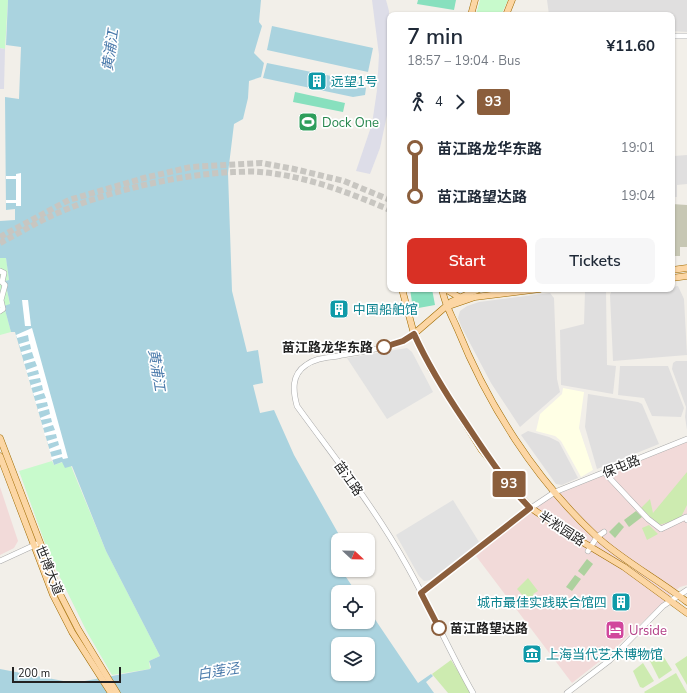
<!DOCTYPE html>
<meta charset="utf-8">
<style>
:root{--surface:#fff;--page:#f6f6f7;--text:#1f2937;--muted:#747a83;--accent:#d93025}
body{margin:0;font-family:"Nunito Sans","Noto Sans SC",sans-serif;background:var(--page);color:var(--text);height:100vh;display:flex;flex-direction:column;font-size:15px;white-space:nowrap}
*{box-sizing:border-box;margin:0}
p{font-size:13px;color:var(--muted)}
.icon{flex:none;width:22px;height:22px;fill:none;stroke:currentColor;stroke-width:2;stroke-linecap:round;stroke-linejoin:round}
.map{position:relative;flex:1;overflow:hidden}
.drawer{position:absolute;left:387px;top:12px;width:288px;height:280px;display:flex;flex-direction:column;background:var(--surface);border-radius:8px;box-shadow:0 1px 3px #0004}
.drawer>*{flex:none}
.badge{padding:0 8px;border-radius:3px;font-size:14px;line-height:26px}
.needle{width:26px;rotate:112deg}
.fabs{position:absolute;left:331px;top:533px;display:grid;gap:8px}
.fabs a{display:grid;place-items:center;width:44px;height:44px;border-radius:8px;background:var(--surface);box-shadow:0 1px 3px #0004;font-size:20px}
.scale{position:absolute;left:12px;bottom:10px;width:109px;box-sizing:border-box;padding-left:4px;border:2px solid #222;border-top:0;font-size:11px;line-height:14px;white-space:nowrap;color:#222;-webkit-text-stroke:3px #fff;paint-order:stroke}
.map>.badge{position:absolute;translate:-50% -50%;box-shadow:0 0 0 2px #fff}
.legs{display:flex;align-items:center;gap:6px;height:44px;padding:0 20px;font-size:13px}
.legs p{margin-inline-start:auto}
.headline{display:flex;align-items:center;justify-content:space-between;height:68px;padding:0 20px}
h1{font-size:22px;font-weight:600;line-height:30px}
.action{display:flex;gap:8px;margin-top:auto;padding:8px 20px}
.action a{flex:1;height:46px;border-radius:8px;background:var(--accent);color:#fff;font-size:16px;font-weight:600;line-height:46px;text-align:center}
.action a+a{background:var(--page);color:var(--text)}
ul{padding:0 20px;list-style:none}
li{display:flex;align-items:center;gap:14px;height:48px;font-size:15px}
li i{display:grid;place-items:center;width:6px;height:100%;margin:0 5px;background:currentColor}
li i::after{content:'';width:10px;height:10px;margin:-5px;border:3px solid;border-radius:50%;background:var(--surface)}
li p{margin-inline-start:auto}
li:first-child i{background:linear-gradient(#0000 50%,currentColor 0)}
li:last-child i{background:linear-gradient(currentColor 50%,#0000 0)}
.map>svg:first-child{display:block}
.residential{fill:#e0dfdf}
.commercial{fill:#f2dad9}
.education{fill:#ffffe5}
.construction{fill:#c7c7b4}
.grass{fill:#cdebb0}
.forest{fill:#add19e}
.park{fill:#c8facc}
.pitch{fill:#88e0be}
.parking{fill:#e2e2e2}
.plaza{fill:#dddde8}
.water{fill:#aad3df;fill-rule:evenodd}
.pier{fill:#fff}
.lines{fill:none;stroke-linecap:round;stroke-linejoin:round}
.major-tunnel{stroke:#c8c6c1;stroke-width:6;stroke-dasharray:6 3;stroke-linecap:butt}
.minor-casing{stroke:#a9a9a9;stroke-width:6}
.major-casing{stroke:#a06b00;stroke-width:7}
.minor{stroke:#fff;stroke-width:5}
.major{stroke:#fcd6a4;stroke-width:6}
.line-1-casing{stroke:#fff;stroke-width:9}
.line-1{stroke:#8b5e3c;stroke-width:6}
.stop-1-dot{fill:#fff;stroke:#8b5e3c;stroke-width:2}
.labels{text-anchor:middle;stroke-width:3.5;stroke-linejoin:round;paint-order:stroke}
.culture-label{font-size:13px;fill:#0d838f;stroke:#fff;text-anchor:start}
.leisure-label{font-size:13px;fill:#27864d;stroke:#fff;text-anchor:start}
.stop-label{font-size:13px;font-weight:bold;fill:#222;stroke:#fff;text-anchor:end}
.street-label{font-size:13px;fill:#222;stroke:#fff}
.hotel-label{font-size:13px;fill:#b23c85;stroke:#fff;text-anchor:start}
.water-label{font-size:14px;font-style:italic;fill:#4a7aab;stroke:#fff}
</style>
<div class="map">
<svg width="687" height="693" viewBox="0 0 687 693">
<rect width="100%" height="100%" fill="#f2efe9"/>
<g class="residential">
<polygon points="547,0 687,0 687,32 672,31 672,15 549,15"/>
<polygon points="672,140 674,140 674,156 687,155 687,184 677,185 677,197 672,197"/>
<polygon points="678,286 684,299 687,355 613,361 610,295 612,290 672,289 672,287"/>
<polygon points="606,290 607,365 616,366 613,394 561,385 560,330 584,324 585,291"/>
<polygon points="550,293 554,298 557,379 560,392 520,427 491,383 462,328 458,318 460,311 467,306 479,302"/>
<polygon points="676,361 687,361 687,430 685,417 686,407 672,369 673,363"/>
<polygon points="620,366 668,366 684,408 681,417 652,416 644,398 618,395"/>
<polygon points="588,394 638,402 642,404 659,444 597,469 585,427"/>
<polygon points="528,431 549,437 559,442 578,478 562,485 556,484 521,435"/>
</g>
<g class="commercial">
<polygon points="687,442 687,585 680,587 673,593 609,654 572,683 476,556 550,497"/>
<polygon points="0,487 18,541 14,548 0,555"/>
</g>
<polygon class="education" points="563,388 584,392 579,428 593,470 581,477 561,441 555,436 536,431 540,414 562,394"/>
<polygon class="construction" points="672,204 687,205 687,247 680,247 680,256 672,256"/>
<g class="grass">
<polygon points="687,472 687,505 680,519 659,525 641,508 650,499 653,513"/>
<polygon points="649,525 658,534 647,540 642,528"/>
<polygon points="528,578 538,591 533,594 537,600 543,597 546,603 534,608 517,589"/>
<polygon points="660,651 672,670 659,679 649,659"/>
<polygon points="687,656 687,685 675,664"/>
<polygon points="451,660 472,693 448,693 432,674"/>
<polygon points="643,663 654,681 643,688 640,687 633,671"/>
<polygon points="676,673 687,693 645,693 644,692"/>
</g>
<g class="forest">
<polygon points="636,511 642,517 629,527 624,520"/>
<polygon points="619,522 624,527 615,538 609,532"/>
<polygon points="587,559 593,564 584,576 578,571"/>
<polygon points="575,575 581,579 572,591 566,587"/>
</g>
<g class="park">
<polygon points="0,0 8,0 5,49 0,48"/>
<polygon points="480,0 508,0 501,15 476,15"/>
<polygon points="6,257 9,280 5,281 10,305 4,306 11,332 0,335 0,258"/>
<polygon points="52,461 54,465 63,462 71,466 106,551 160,656 149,661 150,669 112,675 87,632 50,557 19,471"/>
</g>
<g class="pitch">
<polygon points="418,0 456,0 454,10 417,4"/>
<polygon points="295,92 345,103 343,112 293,102"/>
<polygon points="410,289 432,289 435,305 413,309"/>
</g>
<g class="parking">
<polygon points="407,348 412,352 433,392 387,419 347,358"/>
<polygon points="453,500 479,542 430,580 424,581 419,576 396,535"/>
</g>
<g class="plaza">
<polygon points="372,0 386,0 389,11 390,101 380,148 370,174 356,171 372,124 377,90 379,55"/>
<polygon points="0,48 5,49 4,89 0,89"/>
</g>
<g class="water">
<path d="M8,0H261L259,22L262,26L254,53L264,63L261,77L249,81L248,98L243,119L234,124L228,173L232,291L247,352L258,350L263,383L253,385L260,413L274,410L294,455L342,540H338V555L334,558L338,564V570H354L350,573L349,570L344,574L356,592H338V622H368V609L418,683L431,674L433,676L426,682L434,693H0V669L74,683L150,669L151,667L149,661L160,656L106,551L72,466L65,468L62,462L54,465L15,332H11L4,306L10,304L5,281L9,280L6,258H0V221L15,220V209L6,210L5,97L19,99L21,47L6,45ZM338,644H368V674H338Z"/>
<polygon points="272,26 373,48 368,72 267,50"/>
<polygon points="267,63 356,81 366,88 365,95 353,97 263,78"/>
</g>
<g class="pier">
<polygon points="21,173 21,206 16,206 16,203 6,203 6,200 16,200 16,179 6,179 6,176 16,176 16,174"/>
<polygon points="22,300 28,300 31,326 25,326"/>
<polygon points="32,328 68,458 63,459 62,457 52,460 51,457 62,454 61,449 50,452 49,449 59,445 58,441 48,444 47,441 57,438 56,434 45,436 44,433 55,430 53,425 43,428 42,425 52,422 51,418 41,420 40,418 50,414 49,409 38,412 38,409 48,406 47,402 36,404 35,401 46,398 44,393 34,396 33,393 43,390 42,385 31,388 31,385 41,382 40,378 29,380 28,377 39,374 38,370 27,373 26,370 37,366 35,361 24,364 24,361 34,358 32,352 22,355 21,352 31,349 30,344 20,347 19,344 29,341 28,335 17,338 16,335"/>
</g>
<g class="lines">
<g class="major-tunnel">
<polyline points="0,237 69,200 144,178 191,167 262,163 294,169 344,181 390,200"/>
<path d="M0,243C17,234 34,224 51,216C103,192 175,175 233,172C241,172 251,171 260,172C306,176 348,192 390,210"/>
</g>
<defs>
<g id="minor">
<polyline points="672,36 687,36"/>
<polyline points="0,271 4,273 2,282 5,285 1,300 3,309 0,311"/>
<path d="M414,334C391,349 364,351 338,356C327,358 315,358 306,365C291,375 293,391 297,406C334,457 375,508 406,564C430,606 449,651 473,693"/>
<polyline points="604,472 648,519 661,529 686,517 687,520"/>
<polyline points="588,551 597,537 604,532"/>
<polyline points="0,561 37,544"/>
<polyline points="421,593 531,508 555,492 687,439"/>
<polyline points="567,693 610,660 663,606 687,590"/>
</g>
<g id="major">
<polyline points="471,15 475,0"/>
<polyline points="506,15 512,0"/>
<polyline points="672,270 687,268"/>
<polyline points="672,278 687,276"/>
<polyline points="402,289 414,334 431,369 481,449 515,491 531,508 569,534 624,567 687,613"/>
<path d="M442,289C445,305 451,314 457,328C488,405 535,479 596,536C623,561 658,579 687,602"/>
<polyline points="445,289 459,297"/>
<polyline points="446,307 475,297 540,289"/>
<polyline points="414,334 451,302 479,289"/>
<polyline points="0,438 59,592 78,629 117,693"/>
<polyline points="0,456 53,595 72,632 111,693"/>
</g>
</defs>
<use href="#minor" class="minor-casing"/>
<use href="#major" class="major-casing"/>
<use href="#minor" class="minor"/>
<use href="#major" class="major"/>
</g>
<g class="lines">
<defs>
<path id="line-1" d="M384,347L403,341L414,334C428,365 446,394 465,422C485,452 504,482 530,508L421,593L439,628"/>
</defs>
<use href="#line-1" class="line-1-casing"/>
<use href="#line-1" class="line-1"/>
</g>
<defs>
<symbol id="building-square" viewBox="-11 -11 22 22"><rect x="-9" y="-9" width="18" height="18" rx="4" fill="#0f9aa8" stroke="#fff"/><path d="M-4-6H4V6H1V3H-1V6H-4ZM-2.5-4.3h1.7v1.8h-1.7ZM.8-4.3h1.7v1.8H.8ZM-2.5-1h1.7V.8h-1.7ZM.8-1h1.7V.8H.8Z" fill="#fff"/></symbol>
<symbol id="stadium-square" viewBox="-11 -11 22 22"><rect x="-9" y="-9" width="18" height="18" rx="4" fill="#2e9e5b" stroke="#fff"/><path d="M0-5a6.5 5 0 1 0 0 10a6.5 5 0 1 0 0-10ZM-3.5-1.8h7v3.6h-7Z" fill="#fff"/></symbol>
<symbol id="hotel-square" viewBox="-11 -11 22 22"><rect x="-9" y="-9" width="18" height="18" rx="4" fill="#d1479c" stroke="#fff"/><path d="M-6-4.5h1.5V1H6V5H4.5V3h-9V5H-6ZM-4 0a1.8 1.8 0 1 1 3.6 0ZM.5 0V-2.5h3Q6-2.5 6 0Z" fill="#fff"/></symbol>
<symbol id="museum-square" viewBox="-11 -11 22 22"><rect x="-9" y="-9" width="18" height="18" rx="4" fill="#0f9aa8" stroke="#fff"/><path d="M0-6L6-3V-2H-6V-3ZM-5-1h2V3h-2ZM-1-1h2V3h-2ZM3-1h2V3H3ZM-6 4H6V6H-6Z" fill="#fff"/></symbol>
</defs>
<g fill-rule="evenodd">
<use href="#building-square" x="306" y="70" width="22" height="22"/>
<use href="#stadium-square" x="297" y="111" width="22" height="22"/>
<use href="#building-square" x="328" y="298" width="22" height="22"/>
<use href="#building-square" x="610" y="591" width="22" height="22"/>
<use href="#hotel-square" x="604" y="619" width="22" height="22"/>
<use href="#museum-square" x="521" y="643" width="22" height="22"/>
</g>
<g class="stop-1-dot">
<circle cx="384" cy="347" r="7"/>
<circle cx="439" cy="628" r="7"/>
</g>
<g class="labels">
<g class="culture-label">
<text x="331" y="86">远望1号</text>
<text x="353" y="314">中国船舶馆</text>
<text x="607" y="607" text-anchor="end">城市最佳实践联合馆四</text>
<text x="546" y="659">上海当代艺术博物馆</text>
</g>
<g class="leisure-label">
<text x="322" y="127">Dock One</text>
</g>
<g class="stop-label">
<text x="373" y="352">苗江路龙华东路</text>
<text x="450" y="633" text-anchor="start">苗江路望达路</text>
</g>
<g class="street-label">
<text transform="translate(621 466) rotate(-22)" y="5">保屯路</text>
<text transform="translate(349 478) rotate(55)" y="5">苗江路</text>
<text transform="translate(562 528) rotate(33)" y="5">半淞园路</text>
<text transform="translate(50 570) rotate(68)" y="5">世博大道</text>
</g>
<g class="hotel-label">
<text x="629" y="635">Urside</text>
</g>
<g class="water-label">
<text transform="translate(110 50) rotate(-82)" y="5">黄浦江</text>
<text transform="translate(157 370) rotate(81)" y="5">黄浦江</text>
<text transform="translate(218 671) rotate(-9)" y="5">白莲泾</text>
</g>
</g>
</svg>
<div class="fabs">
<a><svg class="needle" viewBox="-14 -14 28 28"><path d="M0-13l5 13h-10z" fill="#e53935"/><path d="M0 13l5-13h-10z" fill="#747a83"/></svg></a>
<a><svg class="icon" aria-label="locate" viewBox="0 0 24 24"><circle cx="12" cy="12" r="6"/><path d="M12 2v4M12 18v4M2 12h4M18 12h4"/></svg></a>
<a><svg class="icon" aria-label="layers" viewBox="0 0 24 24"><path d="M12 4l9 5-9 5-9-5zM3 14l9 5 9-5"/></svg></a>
</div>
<div class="scale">200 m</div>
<b class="badge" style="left:509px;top:484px;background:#8b5e3c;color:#fff">93</b>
<section class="drawer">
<div class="headline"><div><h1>7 min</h1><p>18:57 – 19:04 · Bus</p></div><b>¥11.60</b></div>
<div class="legs"><svg class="icon" aria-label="walk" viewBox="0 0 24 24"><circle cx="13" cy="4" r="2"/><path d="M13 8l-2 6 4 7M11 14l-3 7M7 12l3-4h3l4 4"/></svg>4<svg class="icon" aria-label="forward" viewBox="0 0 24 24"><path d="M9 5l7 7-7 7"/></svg><b class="badge" style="background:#8b5e3c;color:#fff">93</b></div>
<ul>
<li><i style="color:#8b5e3c"></i><b>苗江路龙华东路</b><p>19:01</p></li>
<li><i style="color:#8b5e3c"></i><b>苗江路望达路</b><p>19:04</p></li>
</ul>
<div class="action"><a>Start</a><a>Tickets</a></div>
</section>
</div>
